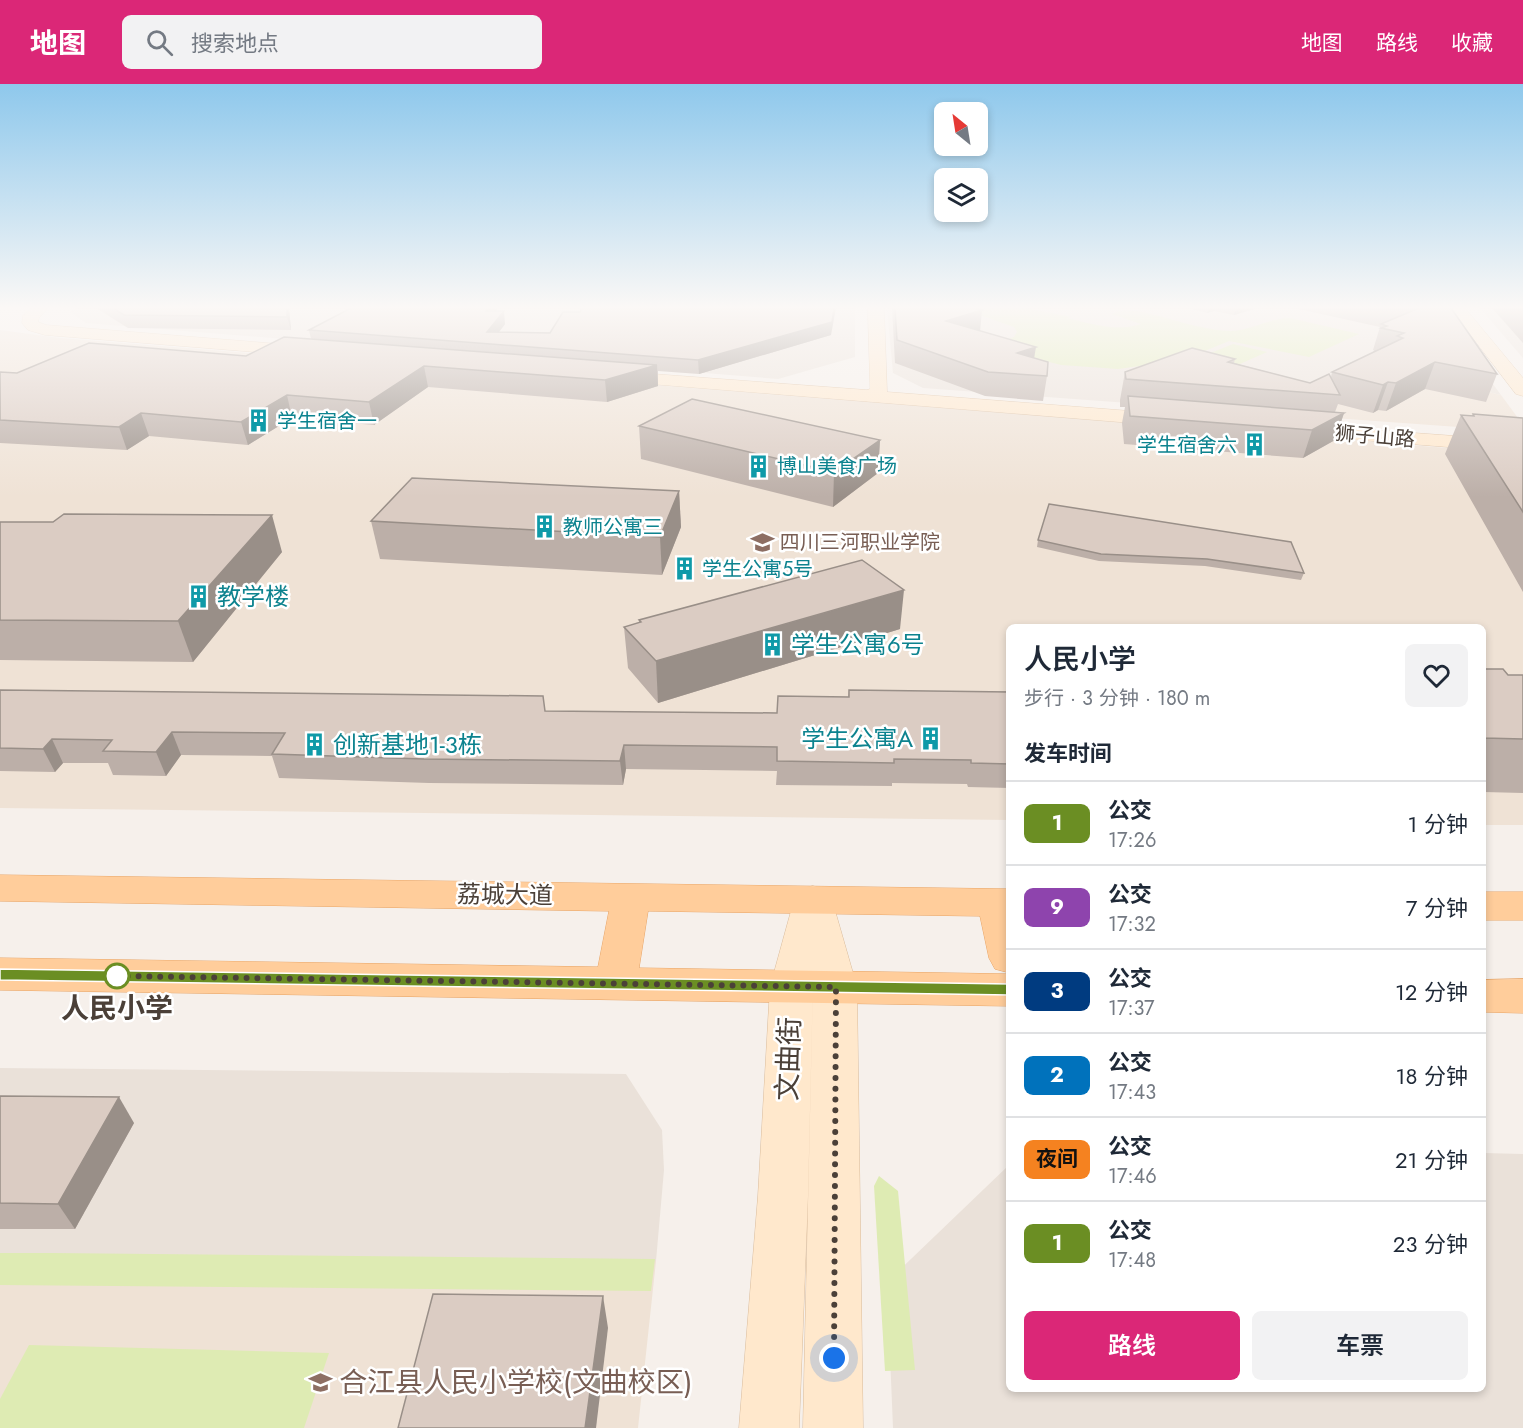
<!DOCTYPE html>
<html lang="zh">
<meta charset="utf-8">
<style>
:root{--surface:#fff;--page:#f2f2f3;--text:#1f2937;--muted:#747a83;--line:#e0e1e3;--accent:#db2777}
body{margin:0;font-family:Jost,"Noto Sans SC",sans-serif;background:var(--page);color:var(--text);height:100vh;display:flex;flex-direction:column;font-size:22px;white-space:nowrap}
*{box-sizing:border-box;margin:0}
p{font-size:20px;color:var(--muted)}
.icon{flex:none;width:33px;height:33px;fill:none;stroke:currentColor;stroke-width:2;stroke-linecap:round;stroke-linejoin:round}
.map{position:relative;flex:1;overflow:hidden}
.panel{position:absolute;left:1006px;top:540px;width:480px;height:768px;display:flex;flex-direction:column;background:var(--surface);border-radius:9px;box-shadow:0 3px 9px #0003}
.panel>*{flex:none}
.badge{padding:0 12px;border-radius:9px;font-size:21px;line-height:39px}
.needle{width:39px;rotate:330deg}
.controls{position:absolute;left:934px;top:18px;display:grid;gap:12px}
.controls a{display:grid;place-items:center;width:54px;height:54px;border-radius:9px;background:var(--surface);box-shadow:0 3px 9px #0003;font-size:30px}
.you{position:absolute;width:30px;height:30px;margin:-15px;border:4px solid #fff;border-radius:50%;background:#1a73e8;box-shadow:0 0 0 9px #1a73e833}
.map>.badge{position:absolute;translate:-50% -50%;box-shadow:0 0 0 3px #fff}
h2{padding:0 18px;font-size:22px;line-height:54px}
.round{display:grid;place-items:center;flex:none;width:63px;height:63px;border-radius:9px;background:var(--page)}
.headline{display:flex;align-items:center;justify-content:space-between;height:102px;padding:0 18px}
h1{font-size:28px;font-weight:600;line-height:45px}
.button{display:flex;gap:12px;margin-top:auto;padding:12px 18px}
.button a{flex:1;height:69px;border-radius:9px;background:var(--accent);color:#fff;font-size:24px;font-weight:600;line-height:69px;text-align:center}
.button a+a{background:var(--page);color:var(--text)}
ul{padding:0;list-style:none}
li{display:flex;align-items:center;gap:18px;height:84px;padding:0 18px;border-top:2px solid var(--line)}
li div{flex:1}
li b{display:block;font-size:22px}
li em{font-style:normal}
li .badge{min-width:66px;font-weight:700;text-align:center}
header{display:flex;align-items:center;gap:36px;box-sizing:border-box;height:84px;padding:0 30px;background:var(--accent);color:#fff}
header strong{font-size:28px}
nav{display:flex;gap:33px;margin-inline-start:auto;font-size:21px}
.search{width:420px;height:54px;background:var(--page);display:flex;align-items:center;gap:15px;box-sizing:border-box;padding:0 21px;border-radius:9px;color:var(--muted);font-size:22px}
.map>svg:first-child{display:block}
.residential{fill:#eae1d9}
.education{fill:#efe2d5}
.green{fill:#deebb3}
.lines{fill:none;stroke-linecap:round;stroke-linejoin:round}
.secondary-casing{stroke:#dabc9c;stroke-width:1}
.primary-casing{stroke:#e8a567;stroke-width:1}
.secondary{fill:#ffe8cc;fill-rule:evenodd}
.primary{fill:#ffcd9b;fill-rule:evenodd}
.wall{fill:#bcafa8}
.shaded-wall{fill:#998f88}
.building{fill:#dbccc3;stroke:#998f88;stroke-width:1.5}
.line{fill:#6b8e23;stroke:#fff;stroke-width:1.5}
.walk{stroke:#4b4038;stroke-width:6;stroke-dasharray:0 10.8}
.stop-dot{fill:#fff;stroke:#6b8e23;stroke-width:3}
.labels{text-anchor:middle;stroke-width:5;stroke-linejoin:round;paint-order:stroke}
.far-culture-label{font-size:20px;fill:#0d838f;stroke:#fff;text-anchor:start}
.far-street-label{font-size:20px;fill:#4b4038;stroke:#fff}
.far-education-label{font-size:20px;fill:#785e54;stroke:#fff;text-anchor:start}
.culture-label{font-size:24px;fill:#0d838f;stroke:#fff;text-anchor:start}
.street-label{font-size:24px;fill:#4b4038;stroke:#fff}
.near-stop-label{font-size:28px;font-weight:bold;fill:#4b4038;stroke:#fff}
.near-street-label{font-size:28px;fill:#4b4038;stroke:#fff}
.near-education-label{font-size:28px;fill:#785e54;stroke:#fff;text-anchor:start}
</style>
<header>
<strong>地图</strong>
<div class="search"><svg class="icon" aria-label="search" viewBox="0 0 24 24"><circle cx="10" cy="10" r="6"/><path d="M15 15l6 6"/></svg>搜索地点</div>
<nav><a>地图</a><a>路线</a><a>收藏</a></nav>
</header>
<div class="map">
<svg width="1523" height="1344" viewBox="0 0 1523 1344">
<rect width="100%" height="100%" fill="#f6f0eb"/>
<g class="residential">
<polygon points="76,224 855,224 855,273 778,295 86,239 70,228"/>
<polygon points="887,224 1421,224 1442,231 1501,311 1370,281 1278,330 923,304 893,289"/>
<polygon points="1480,224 1523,224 1523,274"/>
<polygon points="0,984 626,990 662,1046 664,1086 656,1177 0,1170"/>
<polygon points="1484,1069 1523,1070 1523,1344 893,1344 887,1198 1009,1081 1010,1305 1484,1305"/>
</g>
<g class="education">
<polygon points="0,246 60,254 1523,370 1523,741 1484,741 1484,543 1010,543 1009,736 0,724"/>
<polygon points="1370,281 1501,311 1518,334 1486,345 1278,330"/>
<polygon points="0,1170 656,1177 638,1344 0,1344"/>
</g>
<g class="green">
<path d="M976,224H1025L1071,233L1067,234C1091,240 1118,248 1141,240L1112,230L1124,226L1136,227C1166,232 1202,247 1231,247C1252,246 1270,234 1290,234L1359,250L1309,273L1229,257L1183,276L1118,285L1061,281L1014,269L1001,258L1014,253L1017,248L1014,243L980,231Z"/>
<polygon points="1233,260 1267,268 1233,283 1198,274"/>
<polygon points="879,1092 898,1107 915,1286 885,1287 874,1102"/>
<polygon points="0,1169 51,1169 655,1175 651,1207 0,1201"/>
<polygon points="29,1261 329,1269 304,1344 0,1344 0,1315"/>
</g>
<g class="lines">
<defs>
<g id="secondary">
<polygon points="31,224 48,224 39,234 38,238 46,241 304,262 312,267 304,272 45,251 28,246 22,239 23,232"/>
<polygon points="868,224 884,224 887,308 1169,330 1176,332 1179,336 1176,340 1169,342 613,297 607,296 604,292 607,288 613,287 867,306 870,305"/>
<polygon points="1450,224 1465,224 1523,294 1523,312 1516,310"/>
<polygon points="1292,340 1523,357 1523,369 1285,350 1282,346 1285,342"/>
<polygon points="813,802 827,806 832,816 857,903 863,1344 803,1344 813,897 808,1112 799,1344 739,1344 758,1112 770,903 794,816 799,806"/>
</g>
<g id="primary">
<polygon points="0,791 1010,805 1010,889 995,885 989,874 980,832 648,827 639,884 1010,890 1010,922 0,906 0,874 598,883 609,827 0,817"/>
<rect x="1484" y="808" width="39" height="28"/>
<polygon points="1523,895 1523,929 1484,928 1484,896"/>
</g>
</defs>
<use href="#secondary" class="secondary-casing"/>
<use href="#primary" class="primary-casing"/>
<use href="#secondary" class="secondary"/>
<use href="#primary" class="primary"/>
</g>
<g class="wall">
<polygon points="96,224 289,224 291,246 128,244"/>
<polygon points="351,224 496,224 497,227 505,240 499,248 831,251 699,290 658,287 658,302 607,318 428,303 374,341 292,334 248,361 149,352 127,366 0,359 0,288 17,289 246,272 311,255 309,246"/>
<polygon points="892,224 975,224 980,247 1034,274 1047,292 1043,317 985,312 895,279"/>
<polygon points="1188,224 1257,224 1234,231 1214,227 1207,229"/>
<polygon points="1294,224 1451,224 1497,290 1486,318 1425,305 1386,327 1378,326 1373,329 1338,320 1335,328 1344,329 1335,356 1303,374 1124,360 1122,339 1125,323 1120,323 1120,316 1125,288 1235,275 1234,279 1310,299 1331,293 1332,288 1373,268 1374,266 1373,266 1380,243"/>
<polygon points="1492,224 1523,224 1523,259"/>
<polygon points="1473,330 1523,334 1523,508 1445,370 1461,331 1472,332"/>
<polygon points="639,342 880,356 878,389 833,423 641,375"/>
<polygon points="679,407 681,443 662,491 380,475 371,437"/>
<polygon points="1049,420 1304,489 1301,496 1205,482 1099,477 1037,463 1038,456"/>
<polygon points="0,438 282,468 193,578 0,576"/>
<polygon points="639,536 900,545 658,619 628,584 624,543 639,539"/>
<polygon points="1484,585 1508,591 1523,591 1523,709 1484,708"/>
<polygon points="0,606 545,627 777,629 848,613 849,606 1010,608 1010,704 968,703 967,700 892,699 892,702 776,701 777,687 626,685 623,701 429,699 279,694 272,672 181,671 166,692 113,691 108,679 63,679 55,688 0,687"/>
<polygon points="0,1012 134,1039 75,1145 0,1145"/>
</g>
<g class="shaded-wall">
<polygon points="287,224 289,224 291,246 287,233"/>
<polygon points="488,224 496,224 497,229 486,227"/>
<polygon points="834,224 836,224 831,251 699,290 698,276"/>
<polygon points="1208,224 1215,224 1214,227 1207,229"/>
<polygon points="1236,224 1257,224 1234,231"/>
<polygon points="982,226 980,248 946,237"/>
<polygon points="504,227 505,240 489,261 487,248"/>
<polygon points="1036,263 1032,287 1017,269"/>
<polygon points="1435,278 1425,305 1386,327 1396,299"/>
<polygon points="657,281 658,302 607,318 605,296"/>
<polygon points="424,282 428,303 374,341 369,318"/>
<polygon points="1388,298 1378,326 1373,329 1383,301"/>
<polygon points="287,311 292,334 248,361 241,338"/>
<polygon points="141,329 149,352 127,366 119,343"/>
<polygon points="1344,329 1335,356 1303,374 1312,346"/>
<polygon points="880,356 878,389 833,423 834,388"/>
<polygon points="679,407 681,443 662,491 660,453"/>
<polygon points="272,431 282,468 193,578 178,537"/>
<polygon points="904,506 900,545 658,619 656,577"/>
<polygon points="172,648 181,671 166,692 156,668"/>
<polygon points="52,655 63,679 55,688 43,665"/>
<polygon points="624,661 626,685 623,701 620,677"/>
<polygon points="119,1013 134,1039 75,1145 58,1120"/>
<polygon points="603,1212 608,1244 596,1344 585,1344"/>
</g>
<g class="building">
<polygon points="113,224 287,224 287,233 124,231"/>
<polygon points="351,224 488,224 486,227 504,227 487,248 550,249 563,228 580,228 582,224 834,224 832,238 698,276 309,246"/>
<polygon points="895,224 975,224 982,226 946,237 1036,263 1017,269 1048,278 1047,292 988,288 897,256"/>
<polygon points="1451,224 1497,290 1435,278 1396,299 1388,298 1383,301 1332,288 1403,254 1397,252 1404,249 1381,244 1387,242 1381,240 1419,224"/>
<polygon points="284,253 657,281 605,296 424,282 369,318 287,311 241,338 141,329 119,343 0,336 0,288 17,289 89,259 246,272"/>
<polygon points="1192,264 1235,275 1228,278 1310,299 1329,290 1340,311 1126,295 1125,288"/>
<polygon points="1128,312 1344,329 1312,346 1130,332"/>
<polygon points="692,315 880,356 834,388 639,342"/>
<polygon points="1473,330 1523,334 1523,428 1461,331 1474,332"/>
<polygon points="412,394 679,407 660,453 371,437"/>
<polygon points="1049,420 1291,458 1304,489 1207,475 1101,470 1038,456"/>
<polygon points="64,430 272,431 178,537 0,536 0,438 53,438"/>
<polygon points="862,476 904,506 656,577 624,543 641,538 639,536"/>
<polygon points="1484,585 1503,585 1508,591 1523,591 1523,655 1484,654"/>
<polygon points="0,606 543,612 545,627 777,629 778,612 849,613 849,606 1010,608 1010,680 971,679 971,676 894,675 894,679 777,677 777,663 624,661 620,677 424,675 272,670 285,649 172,648 156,668 103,667 112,656 52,655 43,665 0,664"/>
<polygon points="0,1012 119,1013 58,1120 0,1119"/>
<polygon points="433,1210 603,1212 585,1344 398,1344"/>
</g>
<linearGradient id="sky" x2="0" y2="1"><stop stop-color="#8ec8ec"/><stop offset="0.54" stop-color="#fbf8f6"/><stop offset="1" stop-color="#fbf8f6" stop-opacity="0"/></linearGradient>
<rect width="1523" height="413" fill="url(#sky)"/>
<polygon class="line" points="0,885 1010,900 1015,902 1017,906 1015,910 1010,911 0,896"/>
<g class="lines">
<polyline class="walk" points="117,892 836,903 834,1274"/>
</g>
<defs>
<symbol id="building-bare" viewBox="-9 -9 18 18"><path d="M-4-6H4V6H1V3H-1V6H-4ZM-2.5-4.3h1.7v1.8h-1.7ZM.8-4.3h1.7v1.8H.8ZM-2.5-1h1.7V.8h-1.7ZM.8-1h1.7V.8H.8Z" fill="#0f9aa8" stroke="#fff" stroke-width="2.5" paint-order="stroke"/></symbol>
<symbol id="university-bare" viewBox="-9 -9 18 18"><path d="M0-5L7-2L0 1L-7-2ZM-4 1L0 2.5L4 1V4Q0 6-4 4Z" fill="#8d6e63" stroke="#fff" stroke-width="2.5" paint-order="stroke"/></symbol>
<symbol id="school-bare" viewBox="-9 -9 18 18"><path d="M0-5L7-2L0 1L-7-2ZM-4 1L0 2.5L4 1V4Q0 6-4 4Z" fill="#8d6e63" stroke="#fff" stroke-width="2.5" paint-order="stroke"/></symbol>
</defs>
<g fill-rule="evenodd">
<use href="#building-bare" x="242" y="320" width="33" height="33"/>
<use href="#building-bare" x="1238" y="344" width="33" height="33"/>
<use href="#building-bare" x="742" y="366" width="33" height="33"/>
<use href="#building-bare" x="528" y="426" width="33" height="33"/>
<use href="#university-bare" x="746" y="442" width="33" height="33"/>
<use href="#building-bare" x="668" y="468" width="33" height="33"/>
<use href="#building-bare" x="182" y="496" width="33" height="33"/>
<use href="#building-bare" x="756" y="544" width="33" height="33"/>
<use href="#building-bare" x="914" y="638" width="33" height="33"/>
<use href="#building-bare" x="298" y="644" width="33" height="33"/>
<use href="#school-bare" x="304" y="1282" width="33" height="33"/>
</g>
<circle class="stop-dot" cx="117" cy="892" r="12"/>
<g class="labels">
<g class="far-culture-label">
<text x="277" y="344">学生宿舍一</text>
<text x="1237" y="368" text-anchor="end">学生宿舍六</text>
<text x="777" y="389">博山美食广场</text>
<text x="563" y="450">教师公寓三</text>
<text x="702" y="492">学生公寓5号</text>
</g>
<g class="far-street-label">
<text transform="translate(1375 352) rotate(5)" y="7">狮子山路</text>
</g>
<g class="far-education-label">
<text x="780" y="465">四川三河职业学院</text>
</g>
<g class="culture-label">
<text x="217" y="521">教学楼</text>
<text x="791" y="569">学生公寓6号</text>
<text x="913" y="663" text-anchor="end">学生公寓A</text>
<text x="333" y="669">创新基地1-3栋</text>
</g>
<g class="street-label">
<text transform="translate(505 811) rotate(1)" y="8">荔城大道</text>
</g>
<g class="near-stop-label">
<text x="117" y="934">人民小学</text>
</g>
<g class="near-street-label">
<text transform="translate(788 975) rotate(-88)" y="10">文曲街</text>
</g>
<g class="near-education-label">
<text x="339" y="1308">合江县人民小学校(文曲校区)</text>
</g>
</g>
</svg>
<div class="controls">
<a><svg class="needle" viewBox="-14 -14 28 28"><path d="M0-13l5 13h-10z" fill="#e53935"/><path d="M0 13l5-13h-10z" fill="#747a83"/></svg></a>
<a><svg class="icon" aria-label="layers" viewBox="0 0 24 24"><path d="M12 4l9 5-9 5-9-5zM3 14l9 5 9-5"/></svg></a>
</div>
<div class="you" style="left:834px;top:1274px"></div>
<section class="panel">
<div class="headline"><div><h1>人民小学</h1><p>步行 · 3 分钟 · 180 m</p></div><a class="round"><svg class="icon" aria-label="heart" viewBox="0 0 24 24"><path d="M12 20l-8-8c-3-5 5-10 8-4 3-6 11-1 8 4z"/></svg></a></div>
<h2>发车时间</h2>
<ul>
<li><span class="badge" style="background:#6b8e23;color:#fff">1</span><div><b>公交</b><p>17:26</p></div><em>1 分钟</em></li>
<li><span class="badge" style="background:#8e44ad;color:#fff">9</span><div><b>公交</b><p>17:32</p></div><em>7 分钟</em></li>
<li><span class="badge" style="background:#003b80;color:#fff">3</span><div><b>公交</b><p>17:37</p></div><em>12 分钟</em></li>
<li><span class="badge" style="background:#0072bc;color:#fff">2</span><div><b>公交</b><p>17:43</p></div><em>18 分钟</em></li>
<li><span class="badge" style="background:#f58220;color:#111">夜间</span><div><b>公交</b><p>17:46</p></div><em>21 分钟</em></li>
<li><span class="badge" style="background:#6b8e23;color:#fff">1</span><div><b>公交</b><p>17:48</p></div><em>23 分钟</em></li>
</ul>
<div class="button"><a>路线</a><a>车票</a></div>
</section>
</div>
